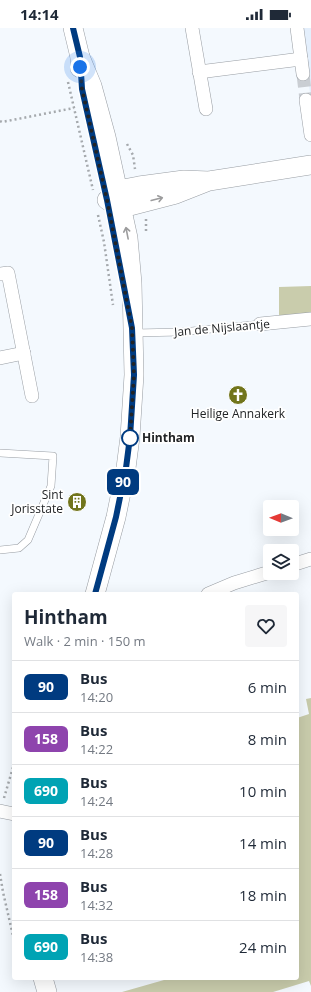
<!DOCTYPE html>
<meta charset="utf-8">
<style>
:root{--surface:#fff;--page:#f6f6f7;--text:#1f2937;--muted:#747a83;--line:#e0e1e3}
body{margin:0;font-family:"Open Sans",sans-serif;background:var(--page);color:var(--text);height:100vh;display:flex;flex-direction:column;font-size:15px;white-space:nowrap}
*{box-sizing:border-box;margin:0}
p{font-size:13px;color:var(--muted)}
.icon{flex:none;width:22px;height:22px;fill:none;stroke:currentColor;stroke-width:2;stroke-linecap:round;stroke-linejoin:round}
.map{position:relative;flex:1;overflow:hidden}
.side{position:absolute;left:12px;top:564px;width:287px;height:388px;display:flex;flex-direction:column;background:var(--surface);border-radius:4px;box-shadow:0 4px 16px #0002}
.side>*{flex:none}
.badge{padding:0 8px;border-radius:6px;font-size:14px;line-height:26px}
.needle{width:26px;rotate:271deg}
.fabs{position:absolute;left:263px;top:472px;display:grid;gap:8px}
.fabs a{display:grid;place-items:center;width:36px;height:36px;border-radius:4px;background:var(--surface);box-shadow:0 4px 16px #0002;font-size:20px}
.you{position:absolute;width:20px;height:20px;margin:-10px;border:3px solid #fff;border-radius:50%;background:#1a73e8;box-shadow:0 0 0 6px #1a73e833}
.map>.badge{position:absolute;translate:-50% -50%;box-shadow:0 0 0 2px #fff}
.round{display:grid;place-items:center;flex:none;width:42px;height:42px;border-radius:4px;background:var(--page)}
.overview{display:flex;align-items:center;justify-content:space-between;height:68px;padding:0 12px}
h1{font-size:19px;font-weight:700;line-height:30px}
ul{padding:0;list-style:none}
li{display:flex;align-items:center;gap:12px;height:52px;padding:0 12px;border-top:1px solid var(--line)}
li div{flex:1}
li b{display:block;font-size:15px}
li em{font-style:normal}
li .badge{min-width:44px;font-weight:700;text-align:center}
.status{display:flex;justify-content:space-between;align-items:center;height:28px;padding:0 20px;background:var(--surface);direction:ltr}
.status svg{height:11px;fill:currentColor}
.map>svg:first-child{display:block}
.built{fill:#e4effc}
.green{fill:#c9ccac}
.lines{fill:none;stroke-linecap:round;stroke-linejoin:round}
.street-tunnel{stroke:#caced3;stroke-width:13;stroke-dasharray:13 6;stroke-linecap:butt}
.lane-casing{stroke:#989da3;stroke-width:8}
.street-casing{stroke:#989da3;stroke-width:14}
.secondary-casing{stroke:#989da3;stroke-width:20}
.path{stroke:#a5a9ad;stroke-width:2.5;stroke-dasharray:2 3;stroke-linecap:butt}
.lane{stroke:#fff;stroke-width:7}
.street{stroke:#fff;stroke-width:13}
.secondary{stroke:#fff;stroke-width:19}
.oneway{stroke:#9c9c9d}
.line-casing{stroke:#fff;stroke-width:9}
.line{stroke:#003b80;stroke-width:6}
.walk{stroke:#222426;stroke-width:4;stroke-dasharray:0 7.2}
.stop-dot{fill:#fff;stroke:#003b80;stroke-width:2}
.labels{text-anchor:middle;stroke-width:3.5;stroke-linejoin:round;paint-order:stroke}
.street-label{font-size:12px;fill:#222426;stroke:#fff}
.poi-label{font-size:12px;fill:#222426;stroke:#fff}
.stop-label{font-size:12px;font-weight:bold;fill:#222426;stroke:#fff;text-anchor:start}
</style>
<div class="status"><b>14:14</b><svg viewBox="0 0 49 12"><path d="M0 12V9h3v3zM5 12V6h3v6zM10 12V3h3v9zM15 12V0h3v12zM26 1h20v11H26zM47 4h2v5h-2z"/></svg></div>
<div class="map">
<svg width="311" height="964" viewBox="0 0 311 964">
<rect width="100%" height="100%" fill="#f4f9fe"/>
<polygon class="built" points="302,0 311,0 311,73"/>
<g class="green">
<polygon points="311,258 311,289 279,292 279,259"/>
<polygon points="311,670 311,958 309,953 273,964 122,964 171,950 297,950 297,690 309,686 306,671"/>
</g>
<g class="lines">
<polyline class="street-tunnel" points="303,46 306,72"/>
<defs>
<g id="lane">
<polyline points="134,305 182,304 260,296"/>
<polyline points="0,425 53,428 51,458 28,512 19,520 0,522"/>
</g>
<g id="street">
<polyline points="192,0 206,81"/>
<polyline points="297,0 303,46"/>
<polyline points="199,44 301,31"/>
<polyline points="306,72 311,107"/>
<polyline points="0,246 8,245 32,368"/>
<polyline points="260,296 311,291"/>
<polyline points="0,330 24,325"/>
<polyline points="292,537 311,531"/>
<polyline points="208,566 234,555 270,544"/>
<polyline points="0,783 14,786"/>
</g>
<g id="secondary">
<polyline points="73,0 80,29 80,40"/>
<polyline points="80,29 92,58 106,109 128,210 132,255 134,347 130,409 126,440 116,489 95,566"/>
<polyline points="209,153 176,166 122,180 107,172 118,162 139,158 184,152 209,153 311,137"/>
<polyline points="43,950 47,964"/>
</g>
</defs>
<use href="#lane" class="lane-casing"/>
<use href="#street" class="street-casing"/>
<use href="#secondary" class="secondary-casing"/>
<g class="path">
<polyline points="68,54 93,162"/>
<polyline points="0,93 2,94 74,80"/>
<polyline points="127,116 133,127 135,141"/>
<polyline points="98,187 104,214 113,277"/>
<polyline points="146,191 146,204"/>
<polyline points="4,770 14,736"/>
<polyline points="0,846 3,864 14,912"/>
</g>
<use href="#lane" class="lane"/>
<use href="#street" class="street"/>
<use href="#secondary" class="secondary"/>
</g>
<defs><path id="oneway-shaft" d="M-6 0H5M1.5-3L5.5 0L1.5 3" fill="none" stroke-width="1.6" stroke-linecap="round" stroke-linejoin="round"/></defs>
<g class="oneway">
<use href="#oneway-shaft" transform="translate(157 171) rotate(-14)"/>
<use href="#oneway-shaft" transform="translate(127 205) rotate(-101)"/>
</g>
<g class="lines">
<defs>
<polyline id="line" points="73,0 80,29 82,61 107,172 132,300 134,347 130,409 126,440 116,489 95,566"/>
</defs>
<use href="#line" class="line-casing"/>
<use href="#line" class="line"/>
<polyline class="walk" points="80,39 82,61 107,172 132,300 134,347 130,410"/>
</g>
<defs>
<symbol id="church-disc" viewBox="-11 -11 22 22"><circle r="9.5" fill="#71751c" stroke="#fff"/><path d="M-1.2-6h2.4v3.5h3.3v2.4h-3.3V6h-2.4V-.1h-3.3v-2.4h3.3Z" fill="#fff"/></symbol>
<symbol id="building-disc" viewBox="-11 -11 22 22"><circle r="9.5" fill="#71751c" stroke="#fff"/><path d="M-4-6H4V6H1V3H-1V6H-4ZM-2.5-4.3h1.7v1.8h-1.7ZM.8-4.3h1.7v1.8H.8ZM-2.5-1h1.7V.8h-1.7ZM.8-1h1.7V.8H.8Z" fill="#fff"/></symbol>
</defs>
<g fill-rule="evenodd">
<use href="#church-disc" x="227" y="356" width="22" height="22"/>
<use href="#building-disc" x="66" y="463" width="22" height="22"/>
</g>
<circle class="stop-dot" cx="130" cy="410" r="8"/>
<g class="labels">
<g class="street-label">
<text transform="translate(222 300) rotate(-5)" y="4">Jan de Nijslaantje</text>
</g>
<g class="poi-label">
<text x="238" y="390">Heilige Annakerk</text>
<text x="63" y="471" text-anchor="end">Sint<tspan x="63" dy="14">Jorisstate</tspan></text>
</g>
<g class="stop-label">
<text x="142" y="414">Hintham</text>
</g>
</g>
</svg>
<div class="fabs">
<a><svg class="needle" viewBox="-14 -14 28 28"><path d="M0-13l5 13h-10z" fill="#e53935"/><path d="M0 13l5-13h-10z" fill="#747a83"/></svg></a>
<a><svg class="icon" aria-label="layers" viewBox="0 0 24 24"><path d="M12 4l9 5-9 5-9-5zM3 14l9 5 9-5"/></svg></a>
</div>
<div class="you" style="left:80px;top:39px"></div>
<b class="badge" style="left:123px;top:454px;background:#003b80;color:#fff">90</b>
<section class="side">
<div class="overview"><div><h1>Hintham</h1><p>Walk · 2 min · 150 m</p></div><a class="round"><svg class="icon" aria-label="heart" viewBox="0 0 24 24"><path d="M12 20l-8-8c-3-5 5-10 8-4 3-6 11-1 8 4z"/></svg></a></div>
<ul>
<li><span class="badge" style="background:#003b80;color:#fff">90</span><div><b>Bus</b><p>14:20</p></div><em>6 min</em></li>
<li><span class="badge" style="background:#8e44ad;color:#fff">158</span><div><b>Bus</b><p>14:22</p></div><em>8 min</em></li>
<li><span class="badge" style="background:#00a3b4;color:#fff">690</span><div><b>Bus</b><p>14:24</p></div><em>10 min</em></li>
<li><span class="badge" style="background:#003b80;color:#fff">90</span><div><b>Bus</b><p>14:28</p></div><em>14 min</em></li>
<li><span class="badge" style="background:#8e44ad;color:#fff">158</span><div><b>Bus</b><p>14:32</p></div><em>18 min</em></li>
<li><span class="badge" style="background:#00a3b4;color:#fff">690</span><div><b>Bus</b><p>14:38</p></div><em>24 min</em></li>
</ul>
</section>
</div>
